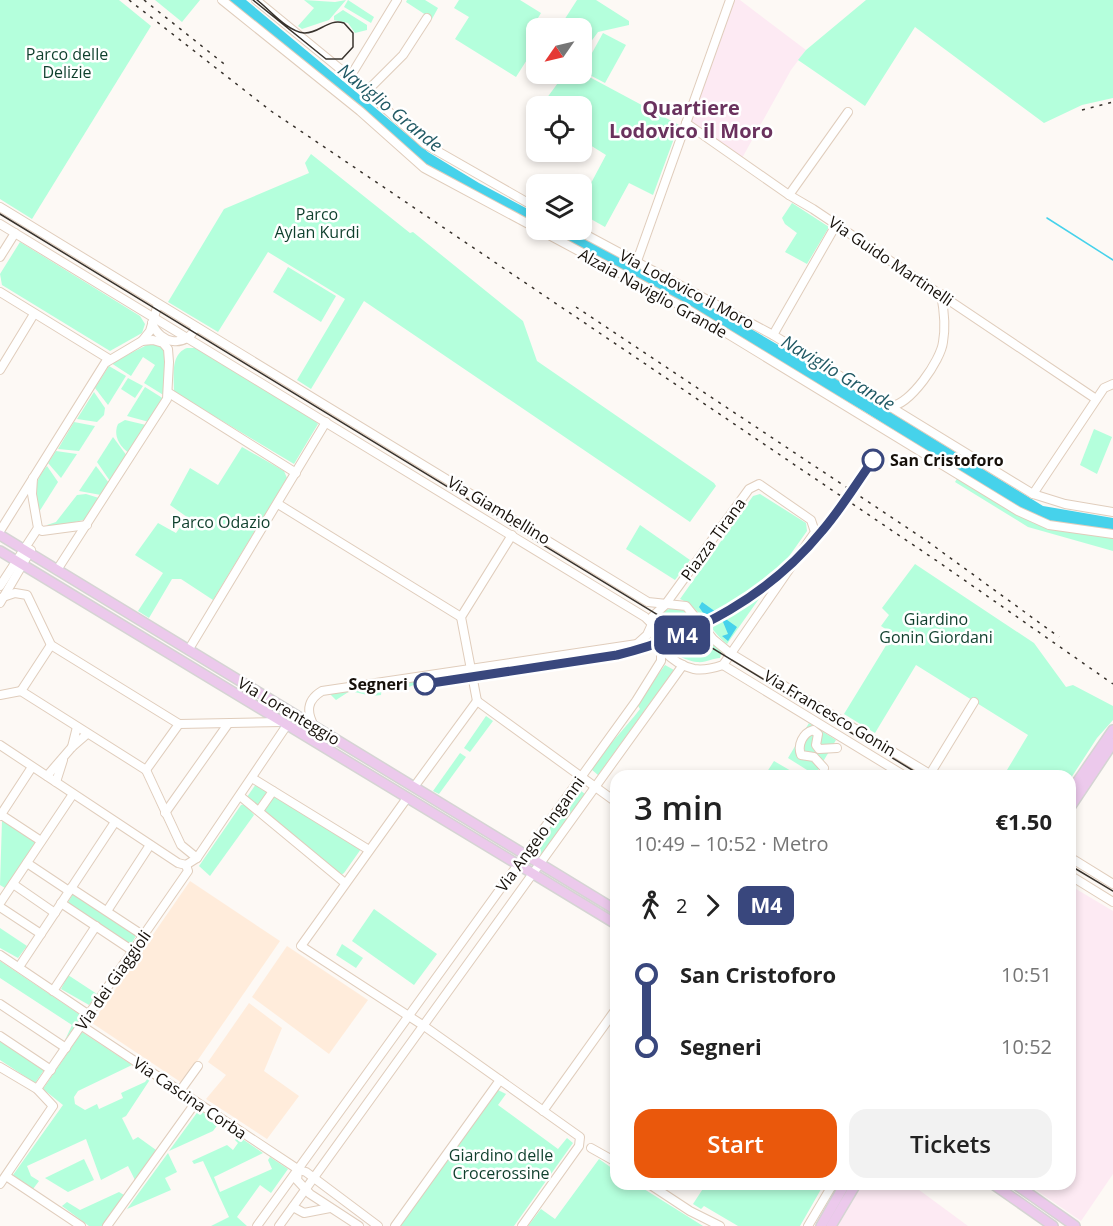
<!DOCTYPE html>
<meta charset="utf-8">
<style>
:root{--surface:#fff;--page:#f2f2f2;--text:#222;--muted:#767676;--accent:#ea580c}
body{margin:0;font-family:"Open Sans",sans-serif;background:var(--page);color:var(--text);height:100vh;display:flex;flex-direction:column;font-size:22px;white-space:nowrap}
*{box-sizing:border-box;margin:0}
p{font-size:20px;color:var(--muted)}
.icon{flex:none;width:33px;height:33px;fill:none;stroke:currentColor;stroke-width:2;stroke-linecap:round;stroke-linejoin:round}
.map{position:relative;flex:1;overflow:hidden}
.drawer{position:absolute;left:610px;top:770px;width:466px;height:420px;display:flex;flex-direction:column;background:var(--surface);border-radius:18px;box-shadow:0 3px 9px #0003}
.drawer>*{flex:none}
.badge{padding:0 12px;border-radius:9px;font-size:21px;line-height:39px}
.needle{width:39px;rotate:236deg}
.fabs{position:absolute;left:526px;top:18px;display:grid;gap:12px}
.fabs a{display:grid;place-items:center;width:66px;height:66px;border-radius:12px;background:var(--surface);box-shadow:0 3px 9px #0003;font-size:30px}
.map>.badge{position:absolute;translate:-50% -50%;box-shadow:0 0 0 3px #fff}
.legs{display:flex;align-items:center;gap:9px;height:66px;padding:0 24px;font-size:20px}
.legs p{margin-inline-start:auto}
.headline{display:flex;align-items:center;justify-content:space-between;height:102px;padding:0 24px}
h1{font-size:33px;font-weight:600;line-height:45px}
.button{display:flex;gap:12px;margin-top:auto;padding:12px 24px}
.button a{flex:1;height:69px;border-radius:18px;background:var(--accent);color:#fff;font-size:24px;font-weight:600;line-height:69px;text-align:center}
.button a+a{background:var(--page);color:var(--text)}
ul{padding:0 24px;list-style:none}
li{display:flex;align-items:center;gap:21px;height:72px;font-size:22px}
li i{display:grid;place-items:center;width:9px;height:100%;margin:0 8px;background:currentColor}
li i::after{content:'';width:15px;height:15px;margin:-8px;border:4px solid;border-radius:50%;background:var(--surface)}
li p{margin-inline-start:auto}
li:first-child i{background:linear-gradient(#0000 50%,currentColor 0)}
li:last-child i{background:linear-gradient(currentColor 50%,#0000 0)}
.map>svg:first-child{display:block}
.commercial{fill:#fdeaf3}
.education{fill:#ffecdb}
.green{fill:#b4ffdc}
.water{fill:#46d2eb}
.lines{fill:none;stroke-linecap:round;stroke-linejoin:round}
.stream{stroke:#46d2eb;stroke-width:1.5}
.minor-casing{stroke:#e0cdbc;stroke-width:10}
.major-casing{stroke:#d5d4d3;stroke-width:12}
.minor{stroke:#fff;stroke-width:8}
.major{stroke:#ecc9ec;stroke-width:9}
.tram{stroke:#39332d;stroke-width:1.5}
.rail{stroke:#39332d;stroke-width:1.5;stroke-dasharray:3 6;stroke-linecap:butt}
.line-1-casing{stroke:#fff;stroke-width:14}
.line-1{stroke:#39477d;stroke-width:9}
.stop-1-dot{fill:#fff;stroke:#39477d;stroke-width:3}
.labels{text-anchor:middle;stroke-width:5;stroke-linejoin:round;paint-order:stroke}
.park-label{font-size:16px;fill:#0f3f2d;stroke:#fff}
.street-label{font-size:16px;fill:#16100a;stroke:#fff}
.stop-label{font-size:16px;font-weight:bold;fill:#16100a;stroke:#fff;text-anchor:start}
.water-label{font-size:18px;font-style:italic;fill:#205964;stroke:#fff}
.quarter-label{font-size:20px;font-weight:bold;fill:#6a325e;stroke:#fff}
</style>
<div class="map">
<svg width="1113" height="1226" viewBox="0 0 1113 1226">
<rect width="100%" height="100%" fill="#fdf9f5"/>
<g class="commercial">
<polygon points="732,0 740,0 806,50 791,70 741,160 688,124"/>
<polygon points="1071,886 1113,911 1113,1174 1081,1221 1029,1185 1071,1184 1071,1126 1075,1120 1071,1117"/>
<polygon points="862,1184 911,1184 968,1226 838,1226"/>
</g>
<g class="education">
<polygon points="190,881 280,941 182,1083 92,1023"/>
<polygon points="287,946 368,1000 329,1054 252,997"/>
<polygon points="249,1003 282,1028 264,1071 299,1096 267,1139 206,1099 226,1075 208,1062"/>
</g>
<g class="green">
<polygon points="0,0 119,0 151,26 32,219 0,199"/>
<polygon points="155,0 200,0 182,22"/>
<polygon points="304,0 335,2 346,0 329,20 302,29 298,26 314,8"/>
<polygon points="348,0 374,17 371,23 344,7"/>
<polygon points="407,0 425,0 438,8 432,19 406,2"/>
<polygon points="459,0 520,0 541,13 532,28 537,32 537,60 530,55 516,77 455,39 469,17 454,8"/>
<polygon points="577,0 596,0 629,21 629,25 598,32 582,54 582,28 559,28"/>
<polygon points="866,0 1113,0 1113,98 1082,105 1044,123 915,27 865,106 798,60 806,50"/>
<polygon points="343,10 367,25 367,30 355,33 348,23 334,20 334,16"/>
<polygon points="603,33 626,45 605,83 582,71"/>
<polygon points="582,73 679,125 653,195 629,183 605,227 582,214 582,200 606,155 582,140 582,106 541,106 563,76 559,74"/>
<polygon points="311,154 410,233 413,232 523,321 537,361 714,483 716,486 690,522 364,301 311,389 297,380 345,299 268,252 218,332 168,302 224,209 309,173 305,163"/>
<polygon points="792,203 829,227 807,264 785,252 797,233 785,224 782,218"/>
<polygon points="20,242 140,316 145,324 142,333 110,351 2,285 0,274"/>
<polygon points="288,267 336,296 321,322 273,292"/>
<polygon points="153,342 160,345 166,352 165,396 144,383 155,365 143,357 131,376 111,363"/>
<path d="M187,348H197L314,419L318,424L294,464L174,392C174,377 170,354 187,348Z"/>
<polygon points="109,366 126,376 108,405 95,388"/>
<polygon points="128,378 143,386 135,398 121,389"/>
<polygon points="145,387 164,399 149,422 127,416"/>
<polygon points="94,392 105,408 104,415 97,422 77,419"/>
<path d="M125,420L146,425L129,453C119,446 113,435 118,424Z"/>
<polygon points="74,422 95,426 79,451 58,449"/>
<polygon points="1094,429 1112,437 1097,474 1080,465"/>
<polygon points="113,437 127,456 110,481 97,462"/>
<polygon points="242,447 284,471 287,478 213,600 181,579 172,579 149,618 138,611 163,573 135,555 158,523 176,533 187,517 170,505 190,468 218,485"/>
<polygon points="56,451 77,454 61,478 48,463"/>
<path d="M47,466L58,482L39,512C32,493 35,480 47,466Z"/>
<polygon points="96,466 109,483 101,495 79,491"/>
<polygon points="958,477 1033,523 1113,537 1113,551 1028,527 955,482"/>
<polygon points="86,494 99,498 87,519 52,528 47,525 56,522 77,495"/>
<path d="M760,494L806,523L807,531L727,644C710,630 700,608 680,599L753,496Z"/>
<polygon points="640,525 690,560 675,580 626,549"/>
<polygon points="915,564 1034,643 1066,687 1073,685 1113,706 1113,720 1097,738 1071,778 1071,776 1004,775 1028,735 916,665 875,733 844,714 893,634 881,626 889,615 882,608"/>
<path d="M677,607C693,613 708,639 722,651L720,658C713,658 706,663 697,662C673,659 643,631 666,610Z"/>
<path d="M665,665L674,670L598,775L591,769C607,746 623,731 640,709L637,704Z"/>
<path d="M460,673L457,677C440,677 416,682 401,691L385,684Z"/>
<polygon points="382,685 381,695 372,696 350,691 336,700 329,693"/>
<polygon points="486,716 493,721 470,752 464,748"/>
<polygon points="809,723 836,740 815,775 788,758"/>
<polygon points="460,753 466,757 439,794 433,791"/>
<polygon points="774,761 798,775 765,775"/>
<polygon points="256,784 268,793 259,806 247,797"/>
<polygon points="577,788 585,794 541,855 532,849"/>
<polygon points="276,797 361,849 344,873 341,875 264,811 272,798"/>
<polygon points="245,804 254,815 210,876 199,866 241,805"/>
<polygon points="2,820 36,843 5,888 0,885"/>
<polygon points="74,892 137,934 130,946 67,904"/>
<polygon points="374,909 437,954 414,985 352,941"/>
<polygon points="0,928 27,946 18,958 0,948"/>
<polygon points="342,944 363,958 356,968 336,955"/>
<polygon points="0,961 79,1014 81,1018 65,1040 72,1025 0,978"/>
<polygon points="68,975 97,994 89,1005 61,989"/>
<polygon points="82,1032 132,1065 78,1091 74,1097 75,1104 85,1110 97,1104 99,1109 123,1098 121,1093 145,1082 149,1077 151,1078 126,1116 122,1118 133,1140 138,1137 156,1150 135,1180 128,1166 101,1180 86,1139 27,1166 31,1176 39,1181 33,1189 13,1175 63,1105 43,1089"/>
<polygon points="0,1041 44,1070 35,1083 0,1060"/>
<polygon points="498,1090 506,1094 498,1105 558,1149 567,1138 573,1143 514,1226 400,1226"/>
<polygon points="199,1110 219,1123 213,1131 169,1151"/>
<polygon points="238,1136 263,1153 214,1177 220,1192 272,1169 268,1160 270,1157 288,1169 271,1193 260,1185 237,1217 247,1226 211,1226 229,1217 203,1161 194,1164 192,1161 227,1145 233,1150 238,1143 235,1140"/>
<polygon points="168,1153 177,1172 165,1178 171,1190 127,1209"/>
<polygon points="84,1159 94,1180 68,1192 45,1178"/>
<polygon points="599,1159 616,1171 616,1184 636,1184 703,1226 528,1226 541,1209 555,1219"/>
<polygon points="706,1184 824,1184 800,1226 738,1226 704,1206 701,1209 693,1204"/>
<polygon points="119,1192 124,1195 102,1226 89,1226 62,1206 67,1202 80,1210"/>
</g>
<g class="water">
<polygon points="226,0 246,0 428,152 479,183 537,214 537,228 426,166"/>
<polygon points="540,230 567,230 686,291 840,381 1043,506 1113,518 1113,532 1052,522 1016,507 865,412 689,308"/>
<polygon points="702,602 737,627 728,641 722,636 728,634 723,622 714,617 711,620 712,626 699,607"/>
</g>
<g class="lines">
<polyline class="stream" points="1047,218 1113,260"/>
<defs>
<g id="minor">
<polyline points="222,0 360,111 424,168 687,309 1018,511 1049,525 1113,534"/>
<polyline points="256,0 350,77 425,144 537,208"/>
<polyline points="350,77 397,0"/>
<polyline points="366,92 403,55 427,18"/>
<polyline points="686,123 789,195 813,209 1096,399"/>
<polyline points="789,195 848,112"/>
<polyline points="0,207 648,602 686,606 713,639 730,653 933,776"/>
<polyline points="0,224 645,617 652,624"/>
<polyline points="577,230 773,335 1033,494 1065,504 1113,512"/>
<polyline points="0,257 15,233"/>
<polyline points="637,261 730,0"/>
<polyline points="0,292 109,359"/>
<path d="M152,323C160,344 186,349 196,327"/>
<polyline points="773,335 836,225"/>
<polyline points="142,341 150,331 158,304"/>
<polyline points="0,370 34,314"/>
<polyline points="169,393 296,473"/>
<path d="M891,406C910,405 941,360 943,342C946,326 944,310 941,294"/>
<path d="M759,484L811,520L815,532L723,665C714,668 704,671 694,669C672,664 648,641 652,617L665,605L749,489Z"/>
<polyline points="1033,494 1104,388 1113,384"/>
<polyline points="278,504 461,617"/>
<polyline points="38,528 42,531 87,525"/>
<polyline points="0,531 105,363 142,341 153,340 163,343 168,349 169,362 167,399 57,570"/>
<polyline points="0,586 38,528 32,494 33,478"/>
<polyline points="3,597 15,593 27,595 51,645 179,724 282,722"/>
<polyline points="0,603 31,550"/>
<polyline points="637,644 647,635 652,624"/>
<polyline points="189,649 326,422"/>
<polyline points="723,665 905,776"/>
<polyline points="21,691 51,645"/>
<polyline points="0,695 21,691 146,770"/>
<polyline points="477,701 461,617 512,535"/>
<polyline points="477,701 616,802"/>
<path d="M314,726C306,711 307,700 322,691L637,644L661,647"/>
<polyline points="0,745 178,863 186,865"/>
<polyline points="72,747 77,727"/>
<path d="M824,768L814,757L801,755C797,745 803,733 813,730L818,734L816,745L819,749L837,748"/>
<polyline points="146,770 181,845 197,858"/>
<polyline points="146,770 179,724"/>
<polyline points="930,774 974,702"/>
<polyline points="47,776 72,747 87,734"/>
<polyline points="252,778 369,850"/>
<polyline points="56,782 63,760"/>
<polyline points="414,787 477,701"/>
<polyline points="240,796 345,883"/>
<polyline points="407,798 301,946 424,1026 580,1137 579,1146 522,1226"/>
<polyline points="259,811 273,791"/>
<polyline points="165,813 228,724"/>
<polyline points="0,814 41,841"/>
<polyline points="0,816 32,767"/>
<polyline points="1071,858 1113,884"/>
<polyline points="27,863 69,891"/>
<polyline points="186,865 197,858 287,725"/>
<polyline points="1071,876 1113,902"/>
<polyline points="13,884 55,913"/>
<polyline points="71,888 144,936"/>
<polyline points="0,903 73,794"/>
<polyline points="61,903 133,951"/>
<polyline points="0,907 41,934"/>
<polyline points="107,911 150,845"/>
<polyline points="0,955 89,1015"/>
<polyline points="19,967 115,822"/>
<polyline points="53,991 96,926"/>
<polyline points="0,1004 66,1048"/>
<polyline points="82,1026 299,1170 306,1172 378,1226"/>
<polyline points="0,1036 51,1070"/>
<polyline points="0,1067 37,1089 53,1106 0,1184"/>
<polyline points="37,1089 188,871 186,865"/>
<polyline points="180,1091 198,1066"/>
<polyline points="543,1111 616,1009"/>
<polyline points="591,1148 616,1162"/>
<polyline points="298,1171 297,1180 310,1194 359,1226"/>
<polyline points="6,1176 81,1226"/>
<polyline points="649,1184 690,1211 720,1226"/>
<polyline points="293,1207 304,1213 330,1208"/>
<polyline points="107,1226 196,1102"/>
<polyline points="257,1226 636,701 661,661 661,647"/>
<polyline points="279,1226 683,665"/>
<polyline points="395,1226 500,1080"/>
<polyline points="808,1226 833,1184"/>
</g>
<g id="major">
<polyline points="0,535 616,910"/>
<polyline points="0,551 616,924"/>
<polyline points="1071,791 1113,730"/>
<polyline points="1071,806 1113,743"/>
<polyline points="993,1184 1053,1226"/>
<polyline points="1015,1184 1075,1226"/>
<polyline points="821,1226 845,1184"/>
<polyline points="831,1226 856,1184"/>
</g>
</defs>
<use href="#minor" class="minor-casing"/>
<use href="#major" class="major-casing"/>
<use href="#minor" class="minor"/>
<use href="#major" class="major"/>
<g class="tram">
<path d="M253,0L326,59H342L353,47V33L344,23C328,18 319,34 304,33C287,31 270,10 257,0"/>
<polyline points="0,214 922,776"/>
<polyline points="1071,866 1113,891"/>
</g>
<g class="rail">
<polyline points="129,0 271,111 937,561 1113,684"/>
<polyline points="144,0 228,67"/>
<polyline points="1082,110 1113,102"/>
<polyline points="576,307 927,541 1059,637"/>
</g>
</g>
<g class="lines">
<defs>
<path id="line-1" d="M425,684L617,655C696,636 770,595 822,531C841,509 856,484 873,460"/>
</defs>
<use href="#line-1" class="line-1-casing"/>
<use href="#line-1" class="line-1"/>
</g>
<g class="stop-1-dot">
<circle cx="873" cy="460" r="10"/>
<circle cx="425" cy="684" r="10"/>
</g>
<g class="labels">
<g class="park-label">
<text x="67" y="60">Parco delle<tspan x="67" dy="18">Delizie</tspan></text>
<text x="317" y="220">Parco<tspan x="317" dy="18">Aylan Kurdi</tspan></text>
<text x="221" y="528">Parco Odazio</text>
<text x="936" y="625">Giardino<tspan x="936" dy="18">Gonin Giordani</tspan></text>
<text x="501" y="1161">Giardino delle<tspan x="501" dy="18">Crocerossine</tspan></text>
</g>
<g class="street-label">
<text transform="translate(891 261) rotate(34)" y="6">Via Guido Martinelli</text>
<text transform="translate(687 289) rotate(28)" y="6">Via Lodovico il Moro</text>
<text transform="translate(653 293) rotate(29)" y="6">Alzaia Naviglio Grande</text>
<text transform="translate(499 510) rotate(31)" y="6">Via Giambellino</text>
<text transform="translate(713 539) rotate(-54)" y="6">Piazza Tirana</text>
<text transform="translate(289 711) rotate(31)" y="6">Via Lorenteggio</text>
<text transform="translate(830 713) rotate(31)" y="6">Via Francesco Gonin</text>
<text transform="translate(540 834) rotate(-54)" y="6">Via Angelo Inganni</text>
<text transform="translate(113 980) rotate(-55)" y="6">Via dei Giaggioli</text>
<text transform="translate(190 1098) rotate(34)" y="6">Via Cascina Corba</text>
</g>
<g class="stop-label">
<text x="890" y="466">San Cristoforo</text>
<text x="408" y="690" text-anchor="end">Segneri</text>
</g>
<g class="water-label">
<text transform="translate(390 108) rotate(39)" y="6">Naviglio Grande</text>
<text transform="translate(838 373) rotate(31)" y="6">Naviglio Grande</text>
</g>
<g class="quarter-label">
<text x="691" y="115">Quartiere<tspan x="691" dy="23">Lodovico il Moro</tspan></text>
</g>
</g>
</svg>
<div class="fabs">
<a><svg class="needle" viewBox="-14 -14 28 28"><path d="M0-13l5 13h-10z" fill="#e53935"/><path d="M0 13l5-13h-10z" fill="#767676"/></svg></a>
<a><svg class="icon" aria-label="locate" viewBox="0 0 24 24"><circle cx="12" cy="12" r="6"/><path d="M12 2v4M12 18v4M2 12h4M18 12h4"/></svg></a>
<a><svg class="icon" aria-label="layers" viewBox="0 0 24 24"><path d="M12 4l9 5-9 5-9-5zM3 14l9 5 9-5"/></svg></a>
</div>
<b class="badge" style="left:682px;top:635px;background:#39477d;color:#fff">M4</b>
<section class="drawer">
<div class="headline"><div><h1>3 min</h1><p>10:49 – 10:52 · Metro</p></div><b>€1.50</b></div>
<div class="legs"><svg class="icon" aria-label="walk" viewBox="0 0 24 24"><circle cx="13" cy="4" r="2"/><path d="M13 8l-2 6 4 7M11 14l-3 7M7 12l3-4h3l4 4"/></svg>2<svg class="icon" aria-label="forward" viewBox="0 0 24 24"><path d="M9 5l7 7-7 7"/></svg><b class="badge" style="background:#39477d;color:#fff">M4</b></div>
<ul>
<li><i style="color:#39477d"></i><b>San Cristoforo</b><p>10:51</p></li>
<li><i style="color:#39477d"></i><b>Segneri</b><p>10:52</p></li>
</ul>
<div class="button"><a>Start</a><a>Tickets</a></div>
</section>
</div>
